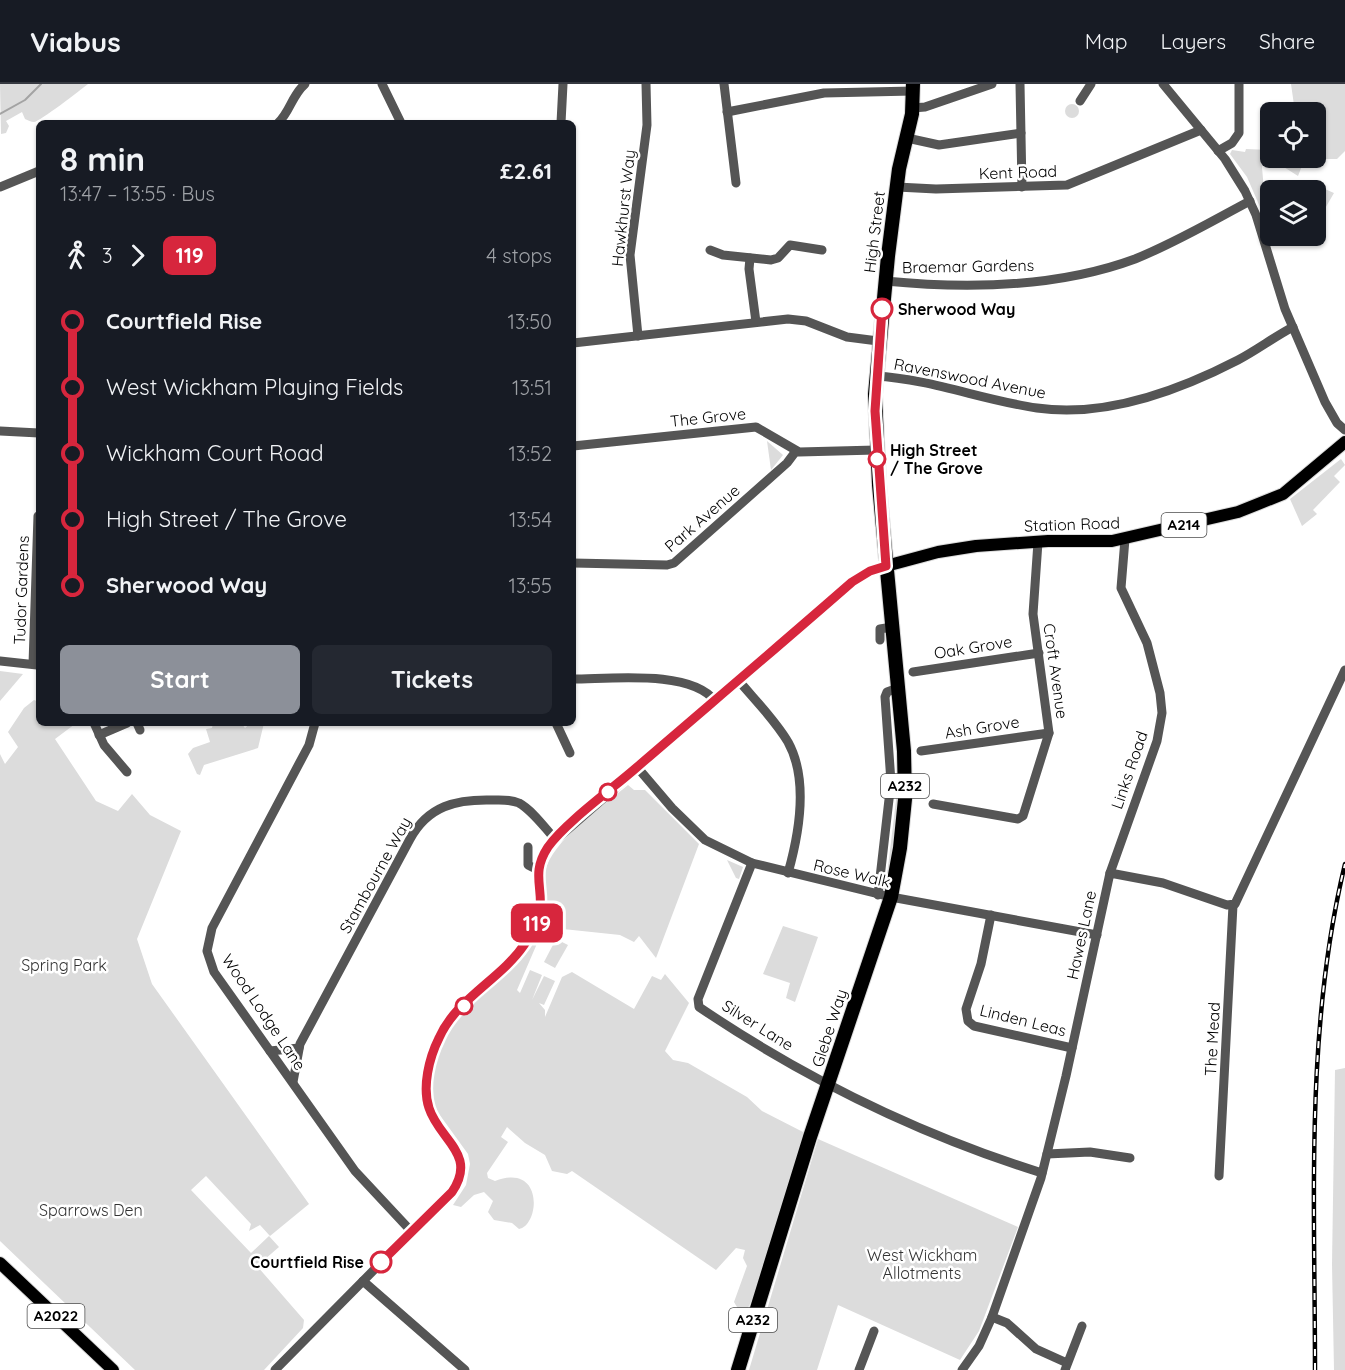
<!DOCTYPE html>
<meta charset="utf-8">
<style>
:root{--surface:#171b24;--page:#242831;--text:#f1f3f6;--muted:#9ea1a6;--line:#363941;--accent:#8c9099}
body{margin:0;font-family:Quicksand,sans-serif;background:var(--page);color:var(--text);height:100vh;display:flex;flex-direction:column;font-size:22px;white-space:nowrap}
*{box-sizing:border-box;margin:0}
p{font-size:20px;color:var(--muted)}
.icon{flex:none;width:33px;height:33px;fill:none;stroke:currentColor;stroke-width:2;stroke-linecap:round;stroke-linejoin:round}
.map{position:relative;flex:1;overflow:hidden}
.panel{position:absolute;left:36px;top:36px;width:540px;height:606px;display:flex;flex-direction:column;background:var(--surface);border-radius:9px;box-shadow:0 2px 4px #0004}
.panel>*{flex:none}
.badge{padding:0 12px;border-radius:9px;font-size:21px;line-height:39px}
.tools{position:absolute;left:1260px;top:18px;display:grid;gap:12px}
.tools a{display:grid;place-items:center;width:66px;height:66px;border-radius:9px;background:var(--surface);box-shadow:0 2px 4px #0004;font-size:30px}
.map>.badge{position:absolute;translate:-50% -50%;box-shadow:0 0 0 3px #fff}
.legs{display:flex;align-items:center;gap:9px;height:66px;padding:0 24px;font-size:20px}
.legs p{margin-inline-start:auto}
.head{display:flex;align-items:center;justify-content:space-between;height:102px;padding:0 24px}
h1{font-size:33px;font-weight:800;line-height:45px}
.primary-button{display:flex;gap:12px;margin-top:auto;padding:12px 24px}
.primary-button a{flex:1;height:69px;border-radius:9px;background:var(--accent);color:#fff;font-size:24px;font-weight:800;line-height:69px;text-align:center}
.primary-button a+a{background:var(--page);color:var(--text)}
ul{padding:0 24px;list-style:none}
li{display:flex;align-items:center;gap:21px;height:66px;font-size:22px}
li i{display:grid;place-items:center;width:9px;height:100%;margin:0 8px;background:currentColor}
li i::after{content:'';width:15px;height:15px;margin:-8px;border:4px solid;border-radius:50%;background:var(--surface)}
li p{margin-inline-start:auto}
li:first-child i{background:linear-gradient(#0000 50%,currentColor 0)}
li:last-child i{background:linear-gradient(currentColor 50%,#0000 0)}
header{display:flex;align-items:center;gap:36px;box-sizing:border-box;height:84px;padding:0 30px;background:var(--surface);border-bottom:2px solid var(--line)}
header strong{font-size:28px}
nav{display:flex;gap:33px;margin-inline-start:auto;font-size:21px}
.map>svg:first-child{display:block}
.green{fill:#dcdcdc}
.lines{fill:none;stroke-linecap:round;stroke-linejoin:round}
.stream{stroke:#a3a3a3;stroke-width:2}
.major-casing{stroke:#dbdbdb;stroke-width:14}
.highway-casing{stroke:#dbdbdb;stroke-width:16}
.minor{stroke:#555;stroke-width:9}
.major{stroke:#000;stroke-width:12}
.highway{stroke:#000;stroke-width:14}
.rail-casing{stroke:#000;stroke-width:4.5}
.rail{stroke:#fff;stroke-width:2;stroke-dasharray:7;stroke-linecap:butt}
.line-1-casing{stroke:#fff;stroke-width:14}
.line-1{stroke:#d7263d;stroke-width:9}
.stop-1-dot{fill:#fff;stroke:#d7263d;stroke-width:3}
.labels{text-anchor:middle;stroke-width:5;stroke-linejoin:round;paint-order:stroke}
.shield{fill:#fff;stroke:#4c4c4c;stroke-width:1.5}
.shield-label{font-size:15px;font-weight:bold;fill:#000}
.street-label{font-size:16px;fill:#000;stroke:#fff}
.stop-label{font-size:16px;font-weight:bold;fill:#000;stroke:#fff;text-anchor:start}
.park-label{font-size:16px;fill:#333;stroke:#fff}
</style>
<header>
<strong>Viabus</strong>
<nav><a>Map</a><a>Layers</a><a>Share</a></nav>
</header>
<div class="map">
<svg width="1345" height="1286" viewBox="0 0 1345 1286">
<rect width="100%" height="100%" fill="#fff"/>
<g class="green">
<path d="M0,0H88C82,5 39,38 34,38C31,38 28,36 25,35L22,28L6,37L9,42L6,49L1,50Z"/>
<polygon points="1291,0 1345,0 1345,67 1337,75 1319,75 1316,73 1316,28 1295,28"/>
<circle cx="1072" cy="27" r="7"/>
<polygon points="1246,65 1270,66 1270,74 1305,74 1298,92 1268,73 1261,72 1266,129 1263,130 1247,93 1230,70 1232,66 1245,68"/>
<polygon points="1304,96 1334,109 1316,140 1316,106 1302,106 1299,104"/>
<polygon points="767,357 783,371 771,386"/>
<polygon points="1341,375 1345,381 1334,392 1340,398 1313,426 1317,430 1302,442 1290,415"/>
<polygon points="0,587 23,590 0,617"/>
<polygon points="34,616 39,618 39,639 75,640 55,655 96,717 118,727 132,710 150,731 181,747 137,855 152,900 309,1120 270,1152 260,1141 249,1147 251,1140 206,1092 191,1106 251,1169 269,1152 279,1163 257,1182 304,1236 303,1244 264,1286 135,1286 0,1157 0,670 5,680 18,663 8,648 24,624"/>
<polygon points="213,639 241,639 245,644 251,639 264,639 258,664 204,681 200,691 197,690 188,670 193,664 210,658 206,645 212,644"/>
<path d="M628,701L634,706H645L699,760L656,874L639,852L634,858L620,851L544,843C549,824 542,807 545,788C551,757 604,721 628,701Z"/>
<polygon points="897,708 899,708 889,791 887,791"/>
<polygon points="727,776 743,783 739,795 736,794"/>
<polygon points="783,842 818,853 795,918 786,914 790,899 763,890"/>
<path d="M540,845L542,848L517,906L520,909L530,886L542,891L532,916L544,892L555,897L544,921L539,919L545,926V933L562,893L572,888L634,925L652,892L661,896L665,890L689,919L665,967L673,976L688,979L747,1013L762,1027L805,1049L753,1214L745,1230L740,1228L734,1218L747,1182L743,1174L745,1166L736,1164L716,1186L572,1087L567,1090L552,1087L545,1071L525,1059L507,1043L501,1053L508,1058L487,1089L488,1094L495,1097C544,1078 540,1141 519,1145L512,1139L494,1136L488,1128L493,1117L484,1108L474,1111L461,1123L453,1121L466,1101L470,1080L468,1070L434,1023L432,998L437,971L449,943L520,873Z"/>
<polygon points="556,855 568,861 555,884 544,878"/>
<polygon points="1345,984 1345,1286 1334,1286 1332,1180 1335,986"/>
<polygon points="818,1055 1018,1143 979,1247 960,1276 838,1221 817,1286 749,1286"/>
</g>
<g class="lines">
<polyline class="stream" points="0,30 25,16 41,0"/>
<defs>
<g id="major">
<polyline points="886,482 938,468 976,462 1048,457 1112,457 1238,428 1283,410 1345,358"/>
<polyline points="0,1179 113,1286"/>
</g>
<polyline id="highway" points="738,1286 810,1053 891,813 900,764 905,715 904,667 879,401 875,310 888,172 899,85 912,30 913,0"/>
</defs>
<use href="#major" class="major-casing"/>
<use href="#highway" class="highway-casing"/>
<g class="minor">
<polyline points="382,0 401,39"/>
<polyline points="724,0 736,99"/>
<polyline points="1020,0 1022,103"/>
<polyline points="1163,0 1225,75 1245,107 1256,131 1285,225 1325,318 1337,339 1345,346"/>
<polyline points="1080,17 1091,0"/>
<polyline points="913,24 925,23 992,0"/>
<polyline points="727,28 824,9 913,7"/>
<path d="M278,39C290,28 292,11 305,0"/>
<polyline points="561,39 563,0"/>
<polyline points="907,54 939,61 1021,49"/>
<polyline points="1218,67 1232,59 1239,49 1239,0"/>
<polyline points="0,103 39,87"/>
<polyline points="897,103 936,105 1067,101 1201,46"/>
<polyline points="710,166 723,171 771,176 778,174 790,161 822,166"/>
<polyline points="750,174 749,185 756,238"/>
<path d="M885,197C967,205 1057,204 1135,175C1175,159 1212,137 1250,117"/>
<polyline points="638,252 630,171 647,41 646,0"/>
<polyline points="573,259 788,235 806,237 847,253 878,257"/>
<path d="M875,292C931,295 982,316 1037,324C1105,334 1178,307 1238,276C1257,266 1274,253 1293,243"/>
<polyline points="0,347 39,349"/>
<polyline points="573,362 756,343 799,368 876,366"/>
<polyline points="573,479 667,481 674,479 787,379 796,367"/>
<polyline points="880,556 880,545 892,543"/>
<polyline points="0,577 37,581"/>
<polyline points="33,580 38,432"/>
<polyline points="913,588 1039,569"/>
<path d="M573,595C609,595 691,585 715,617"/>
<path d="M739,597C755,616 775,636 788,658C809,696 799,750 788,789"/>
<polyline points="94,639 104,661 127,688"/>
<polyline points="137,639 140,646"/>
<polyline points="315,639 309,661 212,844 207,867 214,888 355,1087 411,1147"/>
<polyline points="556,639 570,669"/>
<polyline points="99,651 127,639"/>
<polyline points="921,667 1049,649"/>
<polyline points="637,683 672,724 705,756 752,779 891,813 1097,851"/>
<polyline points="933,720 1018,735 1023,732 1049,649 1033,530 1038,458"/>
<polyline points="528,763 528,781 538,786"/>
<path d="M752,779L698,915L699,923C804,994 921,1051 1042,1089"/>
<polyline points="1110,789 1157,657 1162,629 1160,609 1147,559 1121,504 1125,455"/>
<polyline points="878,811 891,698 885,613 887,608 898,604"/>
<polyline points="991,831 981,880 966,925 968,937 974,942 1072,964"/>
<polyline points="270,967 299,964"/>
<path d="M293,998L300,960L410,755C428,722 456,715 492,716C501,716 510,715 519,719C533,727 544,743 555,755"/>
<polyline points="1047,1070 1090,1068 1130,1074"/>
<polyline points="1219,1092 1233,821"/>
<polyline points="363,1197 465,1286"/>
<polyline points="992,1233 1007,1239 1036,1265 1067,1279"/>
<path d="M275,1286L454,1105C477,1062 423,1045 427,1001C434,917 501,910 533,847C549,816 526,794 551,760L852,498L870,487L886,482"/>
<polyline points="859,1286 874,1247"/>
<polyline points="962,1286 979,1262 992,1233 1041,1094 1066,992 1110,789 1163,799 1227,821 1235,820 1345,586"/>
<polyline points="1065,1286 1082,1242"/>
</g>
<use href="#major" class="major"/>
<use href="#highway" class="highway"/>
<defs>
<path id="rail" d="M1315,1286C1315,1117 1305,945 1345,780"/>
</defs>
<use href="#rail" class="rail-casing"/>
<use href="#rail" class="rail"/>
</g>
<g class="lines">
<defs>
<path id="line-1" d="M381,1178L452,1108C478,1070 439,1056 429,1024C422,1003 429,974 439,954C456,915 501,895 524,861C531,851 538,840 540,828C543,802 531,789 548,763C565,739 612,705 636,684C708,622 780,561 852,498L870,487L886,482L875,327L882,225"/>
</defs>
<use href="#line-1" class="line-1-casing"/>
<use href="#line-1" class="line-1"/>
</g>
<g class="stop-1-dot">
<circle cx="882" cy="225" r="10"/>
<circle cx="877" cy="375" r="8"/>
<circle cx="608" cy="708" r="8"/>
<circle cx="464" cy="922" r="8"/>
<circle cx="381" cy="1178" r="10"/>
</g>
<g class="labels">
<g class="shield">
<rect x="1161.5" y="429" width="45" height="24" rx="4.5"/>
<rect x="881" y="690" width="48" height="24" rx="4.5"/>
<rect x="27.5" y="1220" width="57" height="24" rx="4.5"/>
<rect x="729" y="1224" width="48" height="24" rx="4.5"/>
</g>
<g class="shield-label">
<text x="1184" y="446">A214</text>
<text x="905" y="707">A232</text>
<text x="56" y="1237">A2022</text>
<text x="753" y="1241">A232</text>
</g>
<g class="street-label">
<text transform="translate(1018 88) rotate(-2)" y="6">Kent Road</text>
<text transform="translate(623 124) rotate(-84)" y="6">Hawkhurst Way</text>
<text transform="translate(874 148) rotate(-83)" y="6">High Street</text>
<text transform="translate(968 182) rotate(-1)" y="6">Braemar Gardens</text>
<text transform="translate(970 294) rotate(11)" y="6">Ravenswood Avenue</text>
<text transform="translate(708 333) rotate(-6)" y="6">The Grove</text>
<text transform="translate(702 434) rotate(-41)" y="6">Park Avenue</text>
<text transform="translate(1072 440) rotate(-2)" y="6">Station Road</text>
<text transform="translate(21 506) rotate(-88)" y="6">Tudor Gardens</text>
<text transform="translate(973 563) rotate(-9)" y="6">Oak Grove</text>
<text transform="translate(1056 587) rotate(82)" y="6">Croft Avenue</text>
<text transform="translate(982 643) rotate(-9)" y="6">Ash Grove</text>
<text transform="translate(1129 686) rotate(-71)" y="6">Links Road</text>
<text transform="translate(852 789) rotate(13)" y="6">Rose Walk</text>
<text transform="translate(375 791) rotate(-61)" y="6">Stambourne Way</text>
<text transform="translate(1081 851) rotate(-78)" y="6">Hawes Lane</text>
<text transform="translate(264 928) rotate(56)" y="6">Wood Lodge Lane</text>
<text transform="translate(1023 936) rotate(14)" y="6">Linden Leas</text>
<text transform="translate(758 941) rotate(32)" y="6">Silver Lane</text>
<text transform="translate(829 944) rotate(-72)" y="6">Glebe Way</text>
<text transform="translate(1212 955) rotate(-87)" y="6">The Mead</text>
</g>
<g class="stop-label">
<text x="898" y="231">Sherwood Way</text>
<text x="890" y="372">High Street<tspan x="890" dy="18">/ The Grove</tspan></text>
<text x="364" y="1184" text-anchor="end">Courtfield Rise</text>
</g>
<g class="park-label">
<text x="64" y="887">Spring Park</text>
<text x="91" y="1132">Sparrows Den</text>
<text x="922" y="1177">West Wickham<tspan x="922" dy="18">Allotments</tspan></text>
</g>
</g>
</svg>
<div class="tools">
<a><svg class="icon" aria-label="locate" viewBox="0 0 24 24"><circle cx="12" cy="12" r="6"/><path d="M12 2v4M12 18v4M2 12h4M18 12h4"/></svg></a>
<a><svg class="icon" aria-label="layers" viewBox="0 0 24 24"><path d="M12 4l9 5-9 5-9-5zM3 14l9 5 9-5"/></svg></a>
</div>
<b class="badge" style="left:537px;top:839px;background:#d7263d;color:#fff">119</b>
<section class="panel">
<div class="head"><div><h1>8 min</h1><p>13:47 – 13:55 · Bus</p></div><b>£2.61</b></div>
<div class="legs"><svg class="icon" aria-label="walk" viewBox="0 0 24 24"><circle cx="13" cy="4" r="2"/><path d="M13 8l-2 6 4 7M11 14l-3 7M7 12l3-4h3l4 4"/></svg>3<svg class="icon" aria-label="forward" viewBox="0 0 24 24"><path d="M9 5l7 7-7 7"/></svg><b class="badge" style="background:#d7263d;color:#fff">119</b><p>4 stops</p></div>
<ul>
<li><i style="color:#d7263d"></i><b>Courtfield Rise</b><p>13:50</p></li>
<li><i style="color:#d7263d"></i><span>West Wickham Playing Fields</span><p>13:51</p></li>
<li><i style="color:#d7263d"></i><span>Wickham Court Road</span><p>13:52</p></li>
<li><i style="color:#d7263d"></i><span>High Street / The Grove</span><p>13:54</p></li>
<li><i style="color:#d7263d"></i><b>Sherwood Way</b><p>13:55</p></li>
</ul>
<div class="primary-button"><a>Start</a><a>Tickets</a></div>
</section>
</div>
